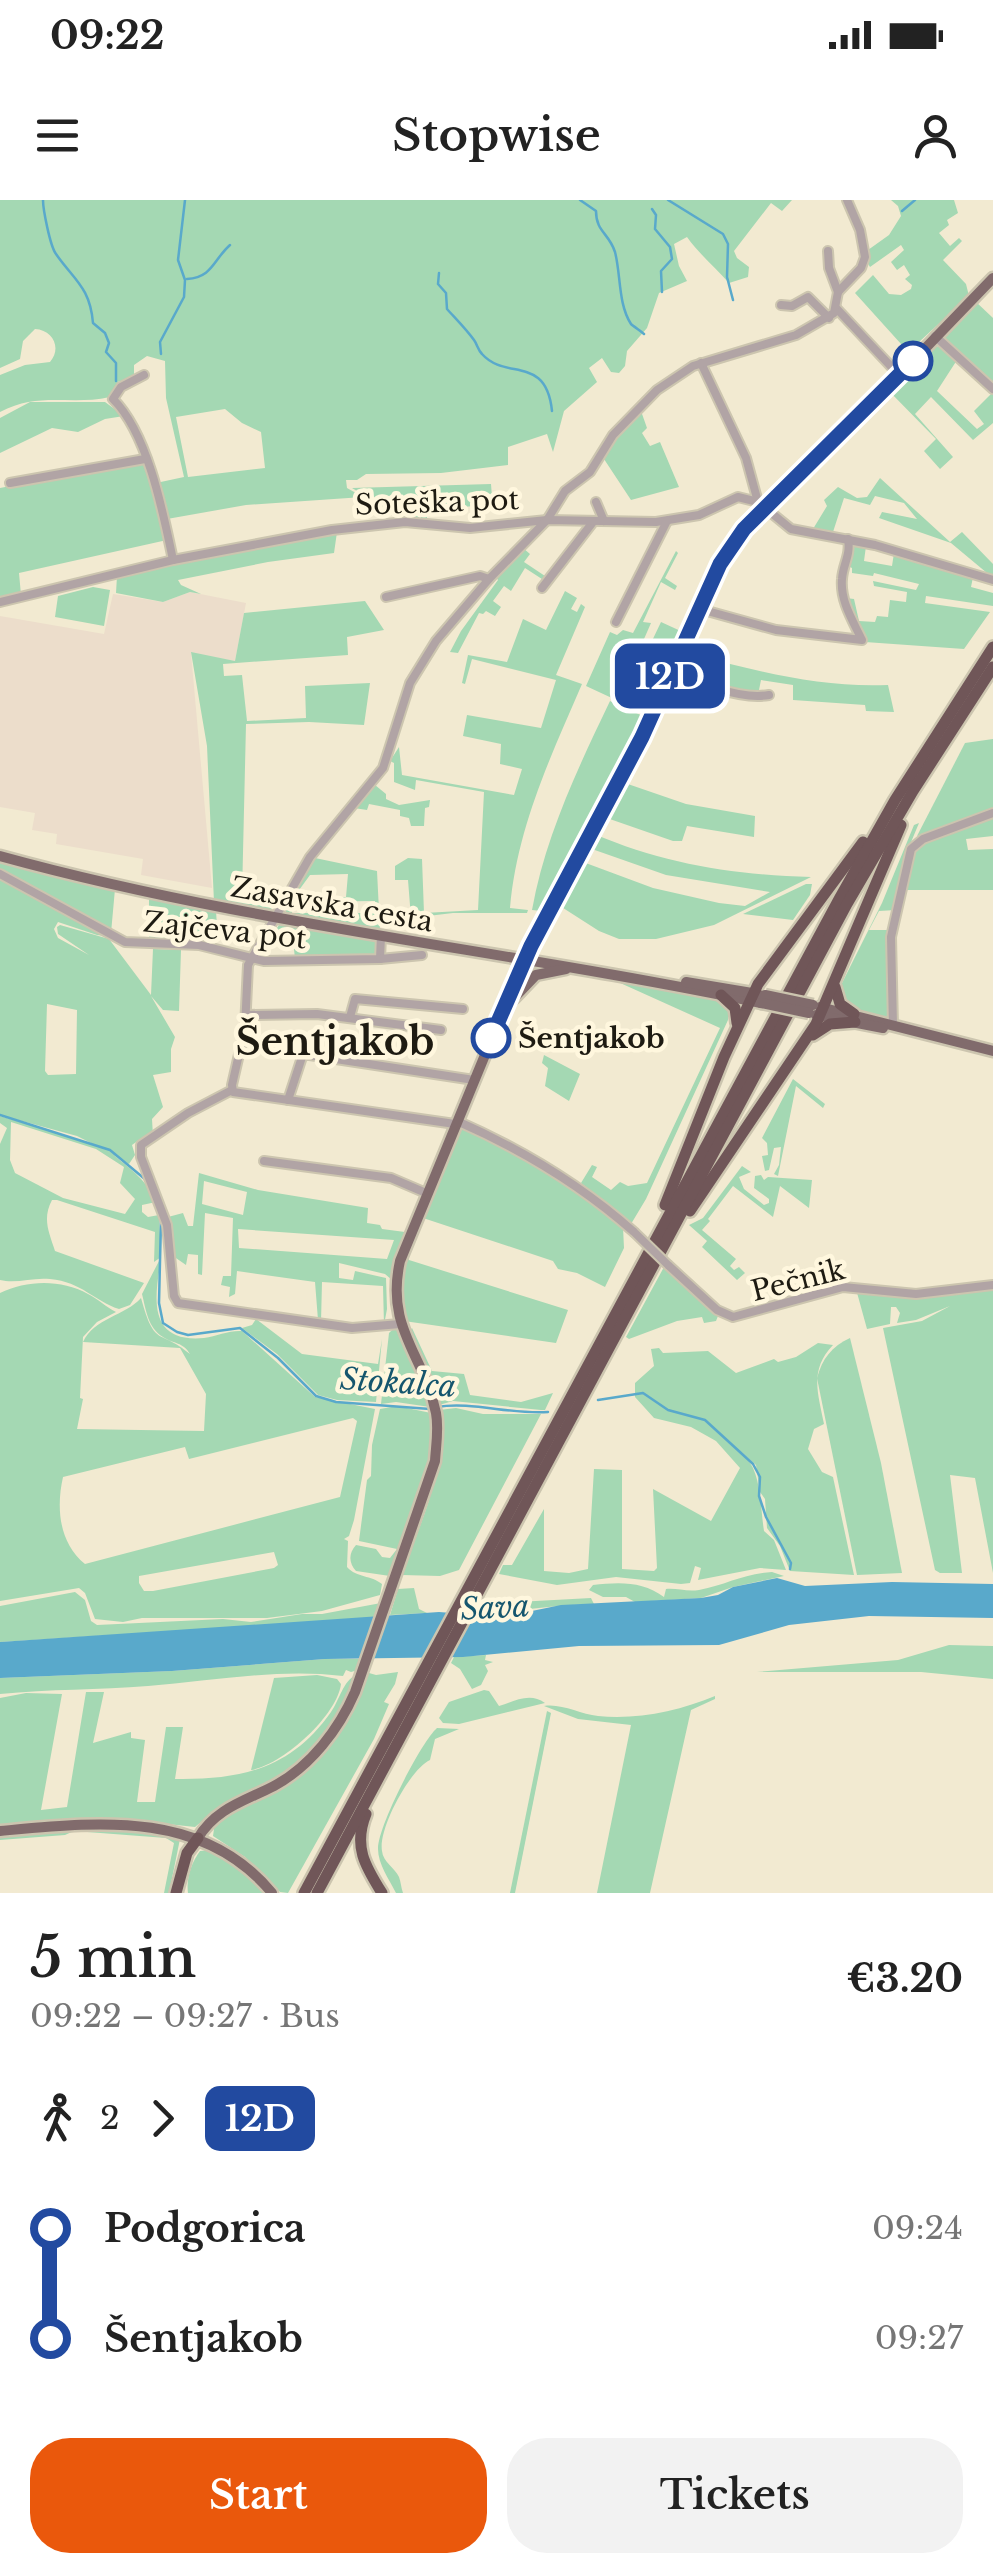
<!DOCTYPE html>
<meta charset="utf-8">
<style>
:root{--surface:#fff;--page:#f2f2f2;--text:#222;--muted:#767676;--accent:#ea580c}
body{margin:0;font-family:"Libre Baskerville",serif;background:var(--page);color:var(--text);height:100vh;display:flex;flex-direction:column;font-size:38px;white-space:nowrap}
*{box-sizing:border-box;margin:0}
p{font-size:32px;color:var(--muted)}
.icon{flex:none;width:55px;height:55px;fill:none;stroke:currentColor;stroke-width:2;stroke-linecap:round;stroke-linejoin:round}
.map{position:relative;height:1693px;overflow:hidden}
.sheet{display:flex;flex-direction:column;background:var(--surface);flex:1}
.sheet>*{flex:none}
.badge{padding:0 20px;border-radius:15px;font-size:35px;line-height:65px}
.map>.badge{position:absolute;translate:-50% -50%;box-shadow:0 0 0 5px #fff}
.legs{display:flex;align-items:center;gap:15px;height:110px;padding:0 30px;font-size:32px}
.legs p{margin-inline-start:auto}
.head{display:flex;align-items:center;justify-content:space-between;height:170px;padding:0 30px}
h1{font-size:55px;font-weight:600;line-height:75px}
.action{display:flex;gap:20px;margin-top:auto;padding:20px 30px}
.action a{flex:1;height:115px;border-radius:40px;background:var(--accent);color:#fff;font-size:40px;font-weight:600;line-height:115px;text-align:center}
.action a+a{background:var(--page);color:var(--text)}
ul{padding:0 30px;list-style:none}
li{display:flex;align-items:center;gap:35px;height:110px;font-size:38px}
li i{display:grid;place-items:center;width:15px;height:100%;margin:0 12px;background:currentColor}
li i::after{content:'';width:25px;height:25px;margin:-12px;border:8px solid;border-radius:50%;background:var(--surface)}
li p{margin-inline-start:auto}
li:first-child i{background:linear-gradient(#0000 50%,currentColor 0)}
li:last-child i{background:linear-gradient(currentColor 50%,#0000 0)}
.status{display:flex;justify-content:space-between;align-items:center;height:70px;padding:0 50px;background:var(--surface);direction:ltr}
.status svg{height:28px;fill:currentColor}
header{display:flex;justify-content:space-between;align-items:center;height:130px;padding:0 30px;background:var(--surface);font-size:45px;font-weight:600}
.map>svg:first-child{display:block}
.industrial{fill:#ecddcb}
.green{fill:#a4d8b3;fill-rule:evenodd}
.water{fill:#59a9cb}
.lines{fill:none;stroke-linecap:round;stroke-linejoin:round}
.stream{stroke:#59a9cb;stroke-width:2.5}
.minor-casing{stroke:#ccc5af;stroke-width:12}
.major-casing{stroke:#ccc5af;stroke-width:15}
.highway-casing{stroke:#ccc5af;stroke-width:16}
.minor{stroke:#b1a4a5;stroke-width:8}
.major{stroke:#816b6c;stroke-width:10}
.highway{stroke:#705658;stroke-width:11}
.minor-bridge-casing{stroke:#ccc5af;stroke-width:12;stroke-linecap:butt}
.major-bridge-casing{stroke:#ccc5af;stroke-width:15;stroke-linecap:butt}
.minor-bridge{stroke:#b1a4a5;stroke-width:8}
.major-bridge{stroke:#816b6c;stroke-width:10}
.line-1-casing{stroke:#fff;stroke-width:22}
.line-1{stroke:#224aa0;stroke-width:15}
.stop-1-dot{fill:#fff;stroke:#224aa0;stroke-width:5}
.labels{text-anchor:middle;stroke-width:9;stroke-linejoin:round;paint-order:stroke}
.street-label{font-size:28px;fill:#1e1b12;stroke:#fff7de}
.stop-label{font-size:28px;font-weight:bold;fill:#1e1b12;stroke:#fff7de;text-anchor:start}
.water-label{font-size:30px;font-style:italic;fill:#16566e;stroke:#fff7de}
.district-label{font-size:38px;font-weight:bold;fill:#1e1b12;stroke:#fff7de}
</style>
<div class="status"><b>09:22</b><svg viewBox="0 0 49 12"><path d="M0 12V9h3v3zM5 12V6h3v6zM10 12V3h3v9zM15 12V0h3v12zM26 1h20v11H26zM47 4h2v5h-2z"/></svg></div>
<header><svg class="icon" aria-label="menu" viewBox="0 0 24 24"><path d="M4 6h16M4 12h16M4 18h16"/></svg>Stopwise<svg class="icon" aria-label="person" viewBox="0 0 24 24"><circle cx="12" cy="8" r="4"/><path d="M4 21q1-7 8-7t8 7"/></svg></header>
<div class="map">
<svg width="993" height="1693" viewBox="0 0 993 1693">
<rect width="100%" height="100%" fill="#f2ead1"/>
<polygon class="industrial" points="190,392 246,403 235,461 191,453 212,688 141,675 143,659 56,644 57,634 32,630 35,613 0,607 0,416 104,434 113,394 163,402"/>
<g class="green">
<path d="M0,0H792L782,11L771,3L734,51L737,58L749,67L748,77L729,83C715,67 700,55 687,37L674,44L679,66L687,81L659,93L647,128L627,151L625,166L619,173L611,172L602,158L589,168L597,182L564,211L553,252L547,234L508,247V265L441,273L366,274L357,280H346L347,288L363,297L246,305L167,319L156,283L184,277L166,198L165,161L147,156L134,165V178L124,183L119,181L110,197C69,206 40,191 0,212V175L25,165L50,162C62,148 53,130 35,129L23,141L20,159L0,168ZM225,209L242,223L261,232L265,268L188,277L176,217Z"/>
<polygon points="891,0 954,0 958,13 947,20 949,25 939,33 950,46 959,38 962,41 943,60 966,84 969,96 919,142 911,155 855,93 873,75 889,94 901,95 911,89 912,85 905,79 910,75 904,65 897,70 891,62 904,50 901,45 870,67 866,60 868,50 889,35 901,16 898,6"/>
<polygon points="975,101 993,118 993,185 945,138 946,132"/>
<polygon points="934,146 942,147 957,160 937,191 977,229 984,224 974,211 993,192 993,223 973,240 931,197 915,214 953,257 940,269 924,251 936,239 889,191 919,165"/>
<polygon points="30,202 105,202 124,216 105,219 78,232 52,228 0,253 0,218"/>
<polygon points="641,211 647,228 642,233 650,246 660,242 679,287 631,300 602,256 612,239"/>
<polygon points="142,261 156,296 167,340 19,373 21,395 0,399 0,288"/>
<polygon points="880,278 950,342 962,332 993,364 993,378 951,343 879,318 882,312 917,319 904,303 875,296 870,305 844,298 833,332 813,329 827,306 824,300 838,287 857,298 867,297"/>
<polygon points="491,284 492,297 484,298 484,305 453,308 452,313 427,313 427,321 403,319 352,288"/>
<polygon points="337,332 334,353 268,362 178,380 181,385 201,394 190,392 163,402 116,393 117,376"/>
<polygon points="851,343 866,346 864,361 892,366 894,353 973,377 971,387 993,393 993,406 926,396 925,403 990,412 964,449 865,442 846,398 854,399 859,421 875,422 877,416 888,417 890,400 906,402 907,392 874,386 873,381 916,390 919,384 874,373 873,376 852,373 852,368 848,366"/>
<polygon points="523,348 530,354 524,362 548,378 545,381 525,368 511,391 504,386 493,401 501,407 495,416 486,411 483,414 479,413 458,453 450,452 461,431 498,380 495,376"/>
<polygon points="676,351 678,353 665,378 677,386 675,390 661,382 643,422 651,423 644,439 651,443 661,422 685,433 646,515 623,504 649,448 640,443 614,499 586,486 610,432 617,435 623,430 633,433"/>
<polygon points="93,387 110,390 104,426 55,417 58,396"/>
<path d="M565,391L577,398L571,409L577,412L581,404L585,407L556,475L582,484C550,558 517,628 510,708L528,710L527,713H453L411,718L408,680H395V666L408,658L422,659L424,713L478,710L484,592L416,580L415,590L394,582V563L390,561L399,547L402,575L514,595L522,569L500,564L501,544L463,536L467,515L541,528L556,480L472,459L465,484L462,483L468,455L507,462L523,419L546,430Z"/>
<polygon points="365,401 384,430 347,437 348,455 223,464 224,476 242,475 247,521 306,518 305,486 370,483 364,525 309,522 246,524 242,696 280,700 269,711 214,702 207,546 191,452 235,461 244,413"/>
<path d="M689,444L698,448L697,455C758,472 824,488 888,485L894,512L866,511L865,505L793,500V485L761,480L758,495L711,484L677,469Z"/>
<path d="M610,501L645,517L542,711L532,710C545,637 578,568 610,501Z"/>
<polygon points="993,539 993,610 917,636 965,543"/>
<polygon points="622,582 686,604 755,616 754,637 687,626 682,641 673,641 604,617"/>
<polygon points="375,585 386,594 386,599 399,605 430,600 429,607 425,608 424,626 411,626 409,618 400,616 400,610 369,604 367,610 354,608"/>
<polygon points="993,615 993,636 966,639 968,650 993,649 993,690 906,690 913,653 921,643"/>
<polygon points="919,623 904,659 896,710 879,711 869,730 890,730 887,818 853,809 840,793 841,785 882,703 914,625"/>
<path d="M594,634C665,664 734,675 811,677L714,725L656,739H619L599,731L560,706ZM589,648L666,675L770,692L745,706L719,703L653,688L583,662Z"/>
<path d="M315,658L377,671L380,731L286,713V704ZM348,674L346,697H294L310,675ZM375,701V713H292L291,702Z"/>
<polygon points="0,663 115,689 111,733 0,672"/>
<path d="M0,676L107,736L97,735L58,722L54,729L58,738L89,755L58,734L57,727L60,725L109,739L151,795L153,749L181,750L179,811L163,810L151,796L175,837L171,849V872L153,875L163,907L152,919L153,936L143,937L132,945L135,955L129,964L114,955C132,971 146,979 156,1002L142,1005V1012L148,1017L159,1015L161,1057L154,1062L155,1032L57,1000H52C42,1019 49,1032 55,1051L144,1083L130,1105L119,1109C94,1101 82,1082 50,1079C33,1077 17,1084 0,1080V944L7,928L0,923V916L93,944L77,936L0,915ZM47,804L77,810L76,874L48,875L45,871ZM11,922L96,949L124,967L120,983L135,999L125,1014L63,998L15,973L10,960Z"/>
<polygon points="806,684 812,684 810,695 793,720 743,714"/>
<polygon points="149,697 216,711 218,741 183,738 183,742 149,743"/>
<polygon points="279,725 376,739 377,756 295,759 293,739 274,737 273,745 266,744"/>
<path d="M618,782C646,782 711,788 729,809L728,820L646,999L631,1024L581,983L592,965L597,967L592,977L611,990L620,982L628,986L647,983L720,828Z"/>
<polygon points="544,855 580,874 569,901 545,886 548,868 542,863"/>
<polygon points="793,879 825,904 823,908 796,886 778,976 774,974 779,965 781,947 774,948 769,970 765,971 762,956 768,955 767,943 762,938"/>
<path d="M464,929C524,946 576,987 623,1027L624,1048L605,1087L577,1073L558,1069L553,1061L420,1017L456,933Z"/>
<polygon points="742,966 751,972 739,977 744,989 764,1005 769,1003 769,999 754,988 755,976 761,975 764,980 768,977 812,980 809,1008 780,986 773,1017 733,986 708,1019 710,1021 702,1030 736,1059 730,1066 734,1070 739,1067 745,1073 737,1080 702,1047 707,1041 689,1025 703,1018"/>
<path d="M199,973L258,990L368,1008L367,1023L380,1025L382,1029L405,1032L392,1080L385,1074L339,1063V1078L353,1080L355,1071L386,1078L387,1109L384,1125L383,1086L322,1082L321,1122L318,1120L315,1082L237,1071L235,1094L229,1097L230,1087L221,1085L223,1076H231L233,1018L205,1013L202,1075L198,1074V1055L188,1054L186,1065L173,1056L168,1017L183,1013L188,1026H193ZM204,981L247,992L243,1015L202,1004ZM238,1029L394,1040L387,1059L239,1048Z"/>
<polygon points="406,1055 409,1060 568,1110 556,1143 404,1121 400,1084"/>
<path d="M159,1061H161C153,1102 150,1143 204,1138C217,1136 230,1130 242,1131L315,1197L375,1209L354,1320L349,1336L344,1339L348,1341L347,1367C357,1378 371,1375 382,1384L380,1395L322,1411L267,1418H142L123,1422L95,1419L85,1393L79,1388L0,1401V1093C27,1080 61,1079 88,1094C98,1099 106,1107 116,1112L97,1122L83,1137L80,1198L83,1199L77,1229L204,1231L206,1194L180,1148L83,1142C94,1118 125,1116 141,1098C155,1149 159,1128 190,1154C183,1142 174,1144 163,1137C148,1128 146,1110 142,1094ZM353,1218L357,1221L340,1297L85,1364C59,1343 56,1308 63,1277L185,1247L189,1259ZM274,1352L278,1365L274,1368L153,1391H144L139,1383V1376Z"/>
<polygon points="664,1067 718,1116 716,1121 704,1123 702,1117 677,1121 629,1139 626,1137"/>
<polygon points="993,1087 993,1373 975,1278 950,1275 962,1373 940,1373 935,1370 883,1128 922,1121 950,1106 916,1120 897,1123 900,1113 896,1107 891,1107 890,1124 867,1129 856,1089 895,1095"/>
<polygon points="256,1119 302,1154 378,1164 382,1139 376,1202 337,1200 318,1195 277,1154 242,1128 252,1125"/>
<polygon points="395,1127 398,1130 430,1207 396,1202 381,1204 389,1133"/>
<polygon points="412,1128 432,1171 464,1174 470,1195 521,1202 553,1193 545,1210 541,1210 453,1201 439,1205 409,1132"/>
<path d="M850,1138L881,1263L902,1373L857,1375L817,1178C822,1159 832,1146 850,1138Z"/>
<path d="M818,1143L833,1145C809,1170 818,1193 824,1224L814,1229L808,1249L822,1272L833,1277L854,1375L790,1371L780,1346L767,1328L765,1299L760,1292L756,1265L739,1250C742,1255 750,1261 753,1268C761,1285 761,1312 764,1331L774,1340L786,1370L760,1368L698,1380L701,1368L695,1366L690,1383L681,1384L616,1377L557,1385L499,1374L503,1365H512L544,1309V1371L569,1373L588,1369L594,1269L622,1270V1369L654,1371L657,1368L653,1289L711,1321L740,1268L716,1241L691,1227L654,1218L635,1197V1183L654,1166L651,1149L659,1148L663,1153L708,1151L736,1173L774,1159L778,1162L796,1157Z"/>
<path d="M397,1206L431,1213C440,1267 408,1326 390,1376L356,1371C349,1363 348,1354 356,1345L376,1349L382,1357L390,1358L397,1349L359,1341L367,1280L371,1276L372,1245L380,1209Z"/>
<path d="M456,1208L483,1214H541L459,1370L440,1376L402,1375C420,1322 449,1266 439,1210Z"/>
<path d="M772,1372L784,1376L733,1387L701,1398L635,1402L626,1397H603L589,1390L593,1385C619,1382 643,1381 664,1397L666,1389C677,1388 687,1392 699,1390C726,1385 742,1374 772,1372Z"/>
<polygon points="414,1388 419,1409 427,1413 390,1415 398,1389"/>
<polygon points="75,1392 85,1400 91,1421 97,1425 223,1419 251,1422 302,1414 322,1414 381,1403 375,1417 353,1420 0,1442 0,1406"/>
<path d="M591,1398L594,1404C555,1405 517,1411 478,1415L482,1404Z"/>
<polygon points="949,1445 993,1446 993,1479 921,1472 757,1472 898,1460"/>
<polygon points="486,1455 485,1460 493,1462 485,1465 488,1471 481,1485 472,1489 460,1469 451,1463 454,1457"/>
<path d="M325,1459H362L358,1470L351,1472L346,1470L343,1476C278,1468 212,1481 148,1486C99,1490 49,1489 0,1494V1478L172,1471Z"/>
<polygon points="398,1472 395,1484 384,1502 389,1504 374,1539 288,1693 280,1692 245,1657 213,1636 215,1622 267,1594 338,1533 369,1473 376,1475"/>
<path d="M317,1475L337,1479L341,1484C337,1516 282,1565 251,1570L274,1478Z"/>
<path d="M356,1475L335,1521L302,1560L274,1580L224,1603L195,1627L121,1619L0,1627V1498L26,1493L62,1494L41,1610L67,1607L86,1492H104L93,1543L131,1532V1538L145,1540L137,1602H155L166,1527H183L175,1579C241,1580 291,1569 331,1512C340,1499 343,1481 356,1475Z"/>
<path d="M484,1490L489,1491L499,1506C515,1501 530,1492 545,1503L459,1524L443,1523L439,1518L449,1502Z"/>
<path d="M715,1496V1499L691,1510L650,1693H597L631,1525L578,1519L544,1506C561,1503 580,1514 598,1516C637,1520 679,1511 715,1496Z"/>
<polygon points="547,1511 551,1513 515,1693 510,1693"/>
<path d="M437,1528L459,1529L435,1539L430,1560C410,1569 378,1629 382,1651C383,1662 395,1668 399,1677C401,1682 401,1688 403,1693H396C389,1679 378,1664 378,1649C377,1628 421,1542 437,1528Z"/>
<polygon points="119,1627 174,1635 180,1639 169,1693 164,1693 174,1643 166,1638 74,1631 65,1635 0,1640 0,1635"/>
<path d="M209,1650L243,1672L264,1693H188C186,1679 191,1663 200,1651Z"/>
</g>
<polygon class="water" points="777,1378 805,1386 892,1382 993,1384 993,1418 869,1416 789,1425 719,1445 579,1446 463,1457 325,1459 172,1471 0,1478 0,1442 439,1412 478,1415 527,1412 561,1405 701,1398 718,1395 733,1387"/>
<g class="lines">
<g class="stream">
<path d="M43,0C43,9 50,46 56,54C74,80 90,87 93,123L105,133L109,143L106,152L116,163V181"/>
<path d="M580,0L596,11C596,32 609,33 615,52C621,75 618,104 631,124C633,126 642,132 644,134"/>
<polyline points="668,0 723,34 728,44 727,77 733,100"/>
<polyline points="652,9 656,15 655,29 670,47 672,59 661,71 662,92"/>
<polyline points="902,11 915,0"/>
<path d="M439,73L438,84L446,93L447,109C456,119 466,129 474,140C477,144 478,150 482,154C506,181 546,154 552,211"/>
<path d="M187,79C213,77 213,60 230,45"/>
<polyline points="161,154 160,142 184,97 185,80 178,60 185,0"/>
<polyline points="0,915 110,950 146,980"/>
<polyline points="161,1020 159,1103 163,1123 177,1132 188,1135 240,1128 278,1158 316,1196 336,1202 430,1209"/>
<polyline points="598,1200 643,1193 668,1210 705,1220 753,1264 760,1277 759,1296 766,1317 791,1363 790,1369"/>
<path d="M437,1207C472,1201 511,1215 548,1212"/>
</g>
<defs>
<g id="minor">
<polyline points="828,51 829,68 838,92"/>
<polyline points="781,105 792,106 808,97 829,118"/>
<polyline points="837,109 899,175"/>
<polyline points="935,136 993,189"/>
<polyline points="701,163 746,258 758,302 791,329 875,345 993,380"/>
<path d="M144,175L121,187L113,199C148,234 163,312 173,360"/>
<polyline points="10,283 145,259"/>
<polyline points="596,302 604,321"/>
<polyline points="542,388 593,322"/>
<polyline points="386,397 480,376 489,379"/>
<polyline points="0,402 173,360 332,330 405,322 470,328 547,320 656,322 699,315 738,297 758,302"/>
<path d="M700,409L776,430L862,440C853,421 840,401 842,379C843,364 851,355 848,339"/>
<polyline points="616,422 667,321"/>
<path d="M673,470C701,483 738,500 769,495"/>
<polyline points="0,674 125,742 199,745 264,761 380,759 381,736"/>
<polyline points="380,759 422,755"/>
<polyline points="246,815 317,814 441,830"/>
<polyline points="350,817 355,799 463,809"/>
<polyline points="893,826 891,737 911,649 923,639 993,613"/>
<polyline points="232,890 188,913 141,945 141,957 167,1025 174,1096 178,1103 352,1128 400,1124"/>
<polyline points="288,900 303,854 474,880"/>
<path d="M457,921C523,950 580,984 634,1032"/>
<polyline points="455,924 233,892 232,885 245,828 248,765 310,657 383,568 410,483 436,441 489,379 547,320 565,291 590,272 613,235 657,190 693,166 796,135 834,113 838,92 861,68 865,57 860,30 847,0"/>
<polyline points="264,961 391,978 426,993"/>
<polyline points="668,1065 717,1110 733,1117 843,1087 916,1094 993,1085"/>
</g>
<g id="major">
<path d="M0,656C250,725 508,750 761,803"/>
<polyline points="686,782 758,794"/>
<polyline points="514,798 536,775 566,769"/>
<polyline points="820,807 993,851"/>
<polyline points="816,815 883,828"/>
<path d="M0,1631C97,1622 203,1609 272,1693"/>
<path d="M198,1638C216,1608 245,1601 274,1586C311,1566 339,1529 355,1492L435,1261C436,1245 439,1229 436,1213C424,1154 385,1129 400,1061L525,758L642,537L724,356L744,329L889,186L993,78"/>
</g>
<g id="highway">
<polyline points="835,787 840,804 854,814"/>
<polyline points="721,795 735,808 737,823"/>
<polyline points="813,835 830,824 855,822"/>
<polyline points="665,1005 724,857 758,784 863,642"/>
<polyline points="690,1011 816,824 901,625"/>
<path d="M366,1614C353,1646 365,1666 382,1693"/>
<polyline points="176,1693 187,1653 198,1638"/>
<polyline points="304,1693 839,699 895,600 993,447"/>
<polyline points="317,1693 847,704 913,591 993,467"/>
</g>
</defs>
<use href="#minor" class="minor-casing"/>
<use href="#major" class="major-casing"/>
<use href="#highway" class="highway-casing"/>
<use href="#minor" class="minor"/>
<use href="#major" class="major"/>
<use href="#highway" class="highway"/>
<defs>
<polyline id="minor-bridge" points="634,1032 668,1065"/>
<g id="major-bridge">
<polyline points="765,795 813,805"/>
<polyline points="761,803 809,813"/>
</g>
</defs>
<use href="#minor-bridge" class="minor-bridge-casing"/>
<use href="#major-bridge" class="major-bridge-casing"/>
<use href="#minor-bridge" class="minor-bridge"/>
<use href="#major-bridge" class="major-bridge"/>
</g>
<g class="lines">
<defs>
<polyline id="line-1" points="491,838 531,746 642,537 720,364 744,329 913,161"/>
</defs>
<use href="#line-1" class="line-1-casing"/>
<use href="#line-1" class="line-1"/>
</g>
<g class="stop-1-dot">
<circle cx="913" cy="161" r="18"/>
<circle cx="491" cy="838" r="18"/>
</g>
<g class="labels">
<g class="street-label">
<text transform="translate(437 302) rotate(-2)" y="10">Soteška pot</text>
<text transform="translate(332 704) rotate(10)" y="10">Zasavska cesta</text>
<text transform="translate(225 730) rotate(6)" y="10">Zajčeva pot</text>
<text transform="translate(798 1080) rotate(-14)" y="10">Pečnik</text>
</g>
<g class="stop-label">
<text x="518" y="848">Šentjakob</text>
</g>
<g class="water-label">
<text transform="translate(398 1183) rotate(4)" y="10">Stokalca</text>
<text transform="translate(495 1408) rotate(-3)" y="10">Sava</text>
</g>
<g class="district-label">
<text x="335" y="855">Šentjakob</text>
</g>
</g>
</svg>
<b class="badge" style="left:670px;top:476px;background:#224aa0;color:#fff">12D</b>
</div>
<section class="sheet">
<div class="head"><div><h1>5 min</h1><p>09:22 – 09:27 · Bus</p></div><b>€3.20</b></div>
<div class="legs"><svg class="icon" aria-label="walk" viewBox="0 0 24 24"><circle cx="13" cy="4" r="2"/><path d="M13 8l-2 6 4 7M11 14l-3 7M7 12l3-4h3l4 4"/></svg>2<svg class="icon" aria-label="forward" viewBox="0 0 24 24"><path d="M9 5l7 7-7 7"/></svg><b class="badge" style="background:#224aa0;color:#fff">12D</b></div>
<ul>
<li><i style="color:#224aa0"></i><b>Podgorica</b><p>09:24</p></li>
<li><i style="color:#224aa0"></i><b>Šentjakob</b><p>09:27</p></li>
</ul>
<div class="action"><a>Start</a><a>Tickets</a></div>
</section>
